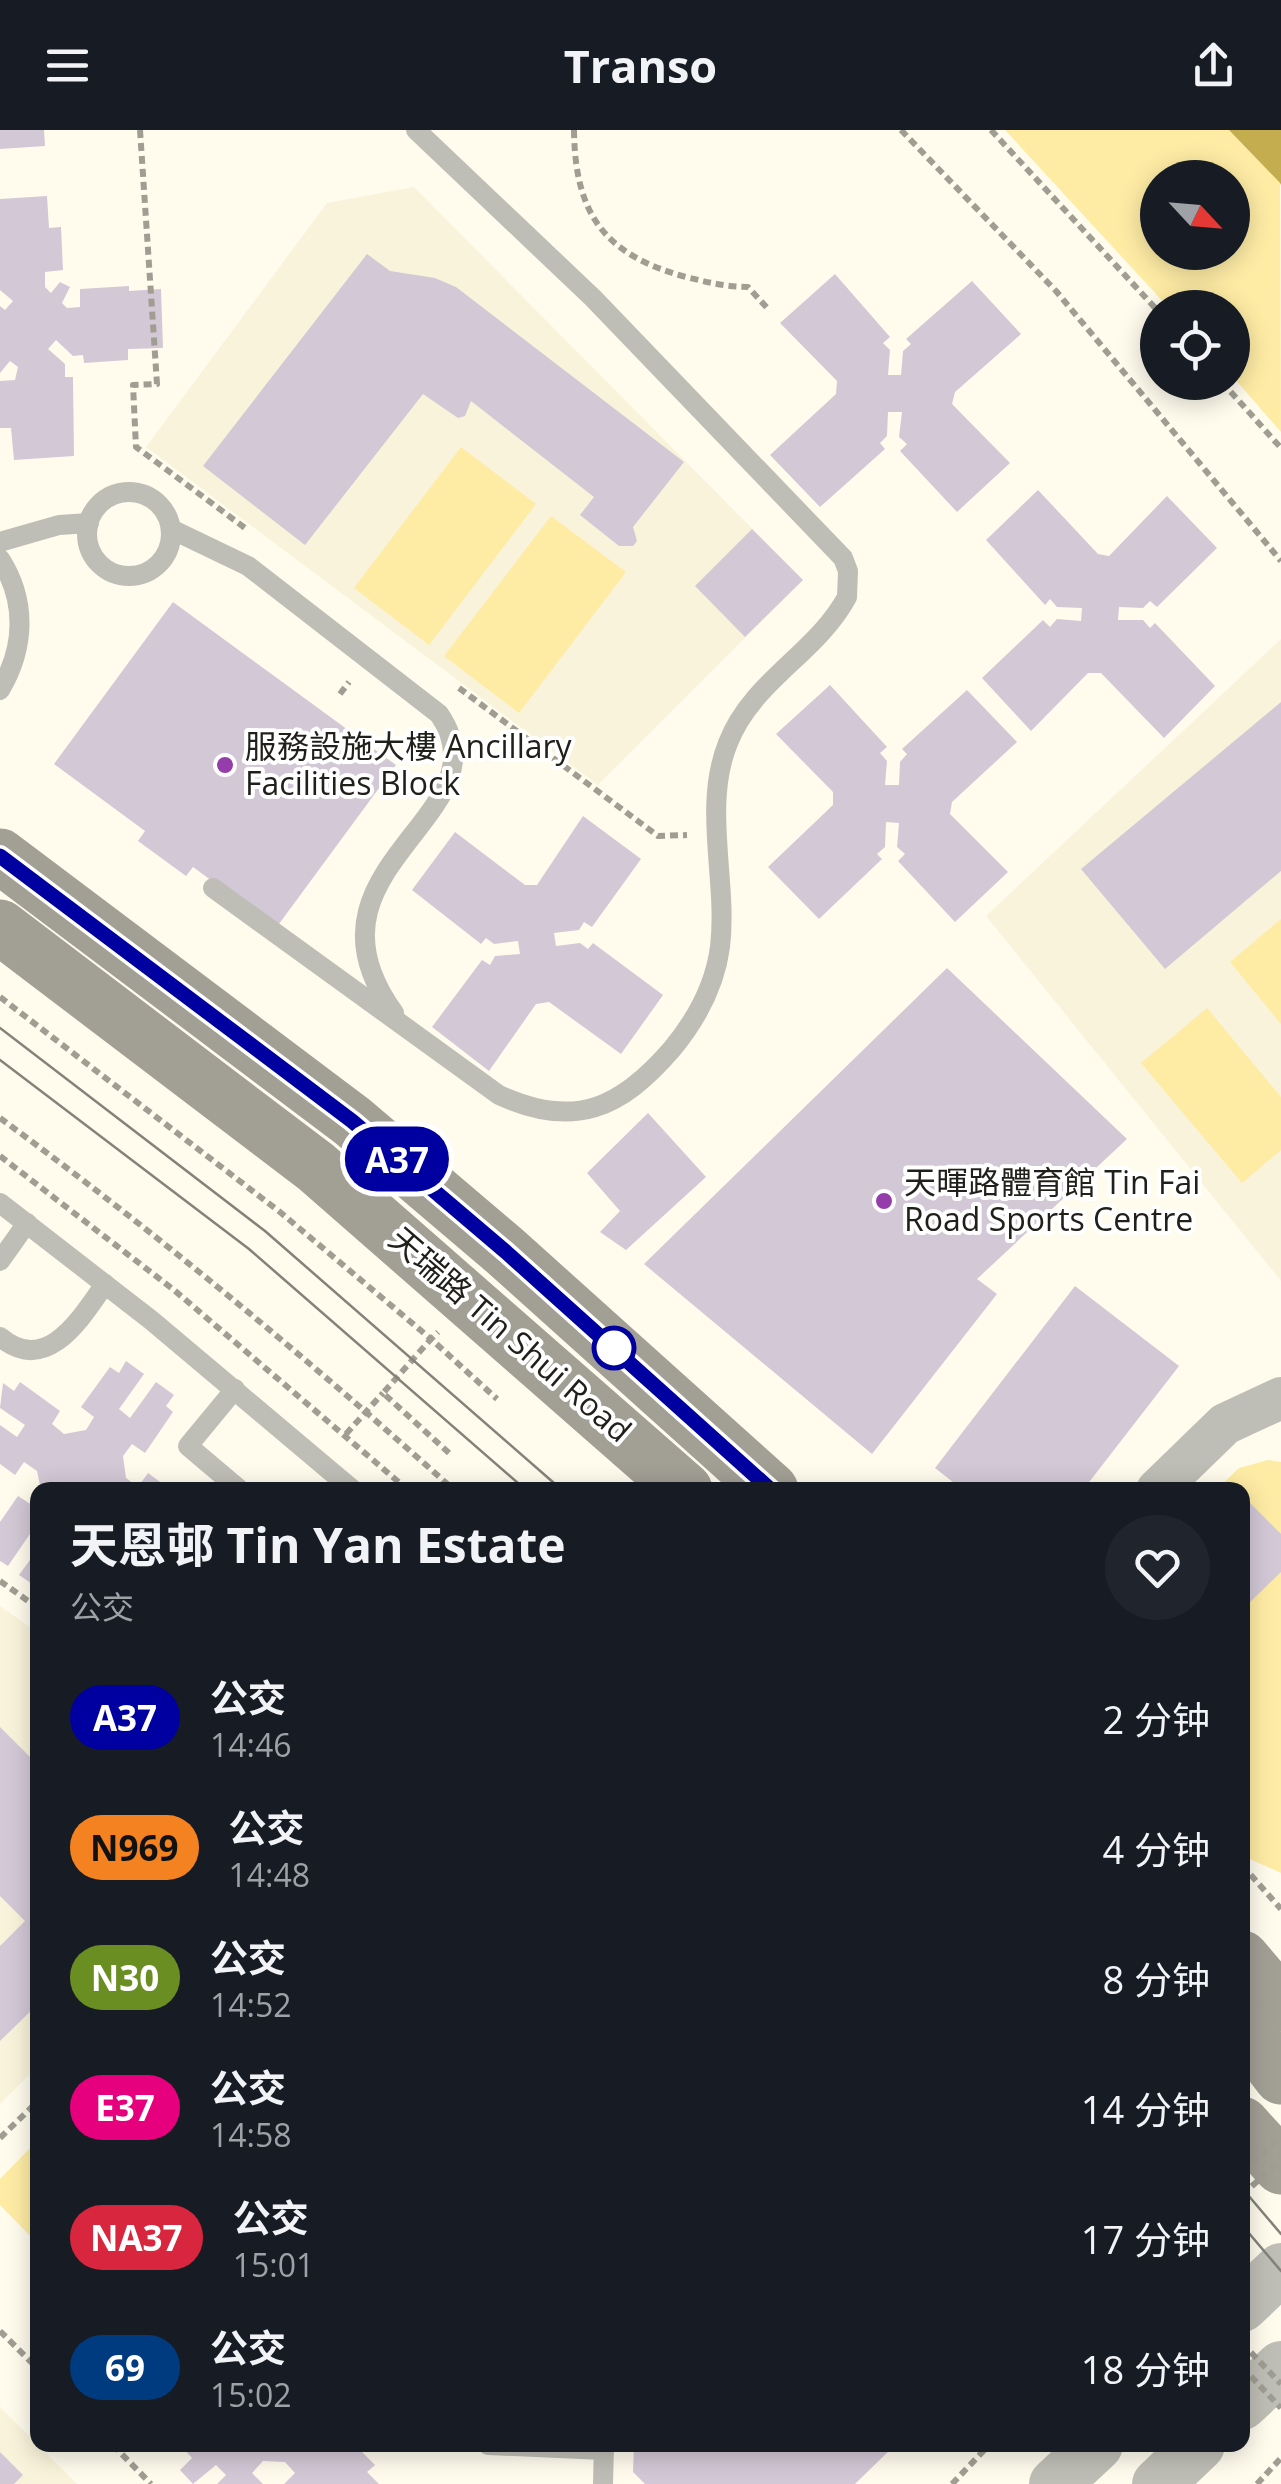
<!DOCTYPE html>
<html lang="zh">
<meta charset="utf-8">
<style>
:root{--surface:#171b24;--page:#20242c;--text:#f1f3f6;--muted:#9ea1a6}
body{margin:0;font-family:"Open Sans","Noto Sans SC",sans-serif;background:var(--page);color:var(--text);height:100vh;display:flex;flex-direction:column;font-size:38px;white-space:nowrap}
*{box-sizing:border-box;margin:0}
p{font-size:32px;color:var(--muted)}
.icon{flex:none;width:55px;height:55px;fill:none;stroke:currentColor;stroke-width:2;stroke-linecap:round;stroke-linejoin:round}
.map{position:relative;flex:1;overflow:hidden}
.panel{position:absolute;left:30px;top:1352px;width:1220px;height:970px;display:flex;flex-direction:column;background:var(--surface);border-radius:20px;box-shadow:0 5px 25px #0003}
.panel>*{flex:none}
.badge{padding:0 20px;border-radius:32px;font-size:35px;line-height:65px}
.needle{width:65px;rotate:116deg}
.controls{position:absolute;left:1140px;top:30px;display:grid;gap:20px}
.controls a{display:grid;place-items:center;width:110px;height:110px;border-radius:50%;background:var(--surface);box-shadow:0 5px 25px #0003;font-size:50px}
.map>.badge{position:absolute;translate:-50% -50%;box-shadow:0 0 0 5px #fff}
.round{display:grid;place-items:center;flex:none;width:105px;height:105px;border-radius:52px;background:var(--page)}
.overview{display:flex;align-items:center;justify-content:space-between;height:170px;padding:0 40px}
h1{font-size:48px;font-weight:700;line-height:75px}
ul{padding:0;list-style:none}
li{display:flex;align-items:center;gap:30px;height:130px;padding:0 40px}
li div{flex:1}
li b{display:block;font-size:38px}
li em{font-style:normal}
li .badge{min-width:110px;font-weight:700;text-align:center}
header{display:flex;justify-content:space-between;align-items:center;height:130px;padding:0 40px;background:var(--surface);font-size:45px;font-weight:700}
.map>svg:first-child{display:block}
.built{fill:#f9f3db}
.green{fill:#feeca5;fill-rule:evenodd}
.water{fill:#c4ad4f}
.building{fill:#d3c8d6}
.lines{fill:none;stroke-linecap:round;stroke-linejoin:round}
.path{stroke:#a09e93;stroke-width:6;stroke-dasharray:8 5;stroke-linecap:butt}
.service{stroke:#bfbeb6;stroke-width:20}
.minor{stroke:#bfbeb6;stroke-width:42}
.tertiary{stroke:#bfbeb6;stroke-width:52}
.secondary{stroke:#a29f95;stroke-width:55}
.tram{stroke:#848279;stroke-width:2.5}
.path-bridge{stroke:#a09e93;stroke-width:6;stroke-dasharray:8 5;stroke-linecap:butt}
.line-casing{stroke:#fff;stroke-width:22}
.line{stroke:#0000a0;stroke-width:15}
.poi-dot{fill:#953eab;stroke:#fff;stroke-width:4}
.stop-dot{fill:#fff;stroke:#0000a0;stroke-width:5}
.labels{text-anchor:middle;stroke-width:8;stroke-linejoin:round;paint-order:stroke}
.poi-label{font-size:32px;fill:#201f19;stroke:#fff;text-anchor:start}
.street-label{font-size:32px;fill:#201f19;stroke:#fff}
</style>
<header><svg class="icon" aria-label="menu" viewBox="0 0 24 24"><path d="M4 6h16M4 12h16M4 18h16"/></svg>Transo<svg class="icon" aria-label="share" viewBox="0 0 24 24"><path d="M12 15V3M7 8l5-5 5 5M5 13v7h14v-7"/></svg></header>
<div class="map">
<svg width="1281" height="2354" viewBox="0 0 1281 2354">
<rect width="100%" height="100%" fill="#fffcee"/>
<g class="built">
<polygon points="414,57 803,450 598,655 146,317 327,73"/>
<polygon points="1281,509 1281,1151 986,786"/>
<polygon points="0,1476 38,1503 37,1937 0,1974"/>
<polygon points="0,2277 77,2354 0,2354"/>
</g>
<g class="green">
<path d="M1005,0H1229L1280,53L1281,302L1233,247L1232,178L1168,177ZM1158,48H1232V122H1158Z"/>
<polygon points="461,317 536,374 429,515 354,458"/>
<polygon points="551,386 626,442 519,583 444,526"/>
<polygon points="1281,789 1281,894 1230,832"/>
<polygon points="1207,878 1281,967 1281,1020 1242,1053 1141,933"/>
<polygon points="1268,1330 1281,1332 1281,1743 1243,1726 1242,1360 1216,1360 1239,1338"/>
<polygon points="37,2011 37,2113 0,2075 0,2049"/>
</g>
<polygon class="water" points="1229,0 1281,0 1281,55 1280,53"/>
<g class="building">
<polygon points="0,0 44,0 45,16 0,19"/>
<polygon points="47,66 49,98 61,97 63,140 45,142 45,157 51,163 60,152 70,157 62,173 67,178 80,177 80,159 129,156 129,161 161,159 163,218 128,219 128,230 84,233 83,225 73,226 56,210 48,219 65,234 65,247 73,247 74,326 14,330 11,298 0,298 0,251 15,250 18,237 10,231 0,243 0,176 5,180 13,171 0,160 0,69"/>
<polygon points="367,124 390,141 435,148 456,157 684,332 633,397 637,411 633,416 619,416 580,385 594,367 471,271 465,286 458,288 423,264 305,415 203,336"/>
<polygon points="835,144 890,207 883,213 890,220 888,245 901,245 903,221 911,214 906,209 972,151 1021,204 955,262 952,274 1010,333 957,382 900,321 907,314 899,307 902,282 888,282 887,306 880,313 885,319 820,377 770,325 836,264 837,251 780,193"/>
<polygon points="1038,360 1098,424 1109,426 1167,366 1217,418 1157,477 1150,471 1143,478 1119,477 1118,490 1143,490 1150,498 1155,493 1215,556 1164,608 1101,543 1088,543 1031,601 982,548 1043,490 1050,497 1057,489 1081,491 1082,478 1057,477 1050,469 1045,475 986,410"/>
<polygon points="752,399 803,450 745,507 695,456"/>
<polygon points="173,472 396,635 276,798 193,737 186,746 138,711 145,701 54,634"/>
<polygon points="830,555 887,617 880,623 887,631 885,655 899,655 900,632 907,624 902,619 967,560 1017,612 952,672 950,684 1008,742 955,792 898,731 905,724 897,717 899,693 886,692 885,717 877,724 882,729 819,789 768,737 833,675 833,662 776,604"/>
<polygon points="1281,572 1281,741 1165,839 1081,739"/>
<polygon points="583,686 641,729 592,797 584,792 579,800 554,803 556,816 580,813 588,819 593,813 663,865 621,924 549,872 536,874 489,941 432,897 482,830 490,835 495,826 520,824 518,811 494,814 486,808 481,814 412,760 455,702 525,755 537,755"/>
<polygon points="947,838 1127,1009 977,1149 997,1164 872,1324 644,1134"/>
<polygon points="648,983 706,1047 626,1120 600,1102 620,1081 587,1043"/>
<polygon points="1075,1156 1179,1236 1083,1360 963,1360 935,1338"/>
<polygon points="126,1231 144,1244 119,1279 130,1288 156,1252 174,1265 166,1276 173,1282 145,1323 132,1314 123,1326 126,1348 138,1357 148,1343 171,1360 41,1360 37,1341 24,1332 15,1345 0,1334 0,1295 17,1307 25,1295 0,1278 3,1253 14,1261 20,1252 60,1281 52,1294 64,1304 86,1300 94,1287 81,1277 110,1237 119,1243"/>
<polygon points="18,1366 32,1375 38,1367 38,1405 32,1401 8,1436 0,1431 0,1392"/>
<polygon points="1245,1368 1281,1404 1281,1442 1242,1480"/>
<polygon points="38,1419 38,1458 19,1445"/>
<polygon points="0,1597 38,1635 38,1874 0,1911 0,1816 25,1791 0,1766"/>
<polygon points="191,2315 355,2315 375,2335 367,2342 379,2354 284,2354 295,2343 285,2332 263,2331 252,2343 263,2354 217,2354 226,2345 216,2335 193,2354 180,2340 192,2328 185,2320"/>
<polygon points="634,2315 895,2315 855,2354 645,2354 633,2342"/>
<polygon points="0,2322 23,2345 14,2354 0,2354"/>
</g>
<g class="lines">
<g class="path">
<polyline points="140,0 157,254 133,255 136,317 245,398"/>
<path d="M574,0C575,84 604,125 686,147C707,152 726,157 748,157L770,181"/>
<polyline points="901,0 1056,161 1281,431"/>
<polyline points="991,0 1158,181"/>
<polyline points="1222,252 1281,318"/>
<polyline points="459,558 658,706 687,705"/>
<polyline points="340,564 349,552"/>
<polyline points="0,867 280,1082 431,1209 438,1202"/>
<path d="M0,988C158,1104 308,1229 454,1360"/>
<polyline points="0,1026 174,1160 408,1360"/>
<polyline points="346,1304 383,1263"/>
<polyline points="449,1323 383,1263 431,1209 497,1269"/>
<polyline points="0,1451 38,1478"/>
<polyline points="1242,1735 1281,1779"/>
<polyline points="0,2008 38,1971"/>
<polyline points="0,2201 38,2239"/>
<polyline points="113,2315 151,2354"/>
<polyline points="952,2354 989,2315"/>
<polyline points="1257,2354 1281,2328"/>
</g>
<g class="service">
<circle cx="129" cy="404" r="42"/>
<path d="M171,399L248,436L439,584C510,686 288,737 394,883"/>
<polyline points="0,412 59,395 89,393"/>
<path d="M0,429C27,471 25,518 0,560"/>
<path d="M213,758L499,965C575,1000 621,978 672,919C696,890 715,855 720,817C728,751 702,677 728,613C752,551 817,523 847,467L848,441L843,428L593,168L416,0"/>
<polyline points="0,1073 151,1190 353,1360"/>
<polyline points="0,1131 27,1093"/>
<path d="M0,1207C47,1246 81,1188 105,1154"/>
<polyline points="235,1259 188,1316 240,1360"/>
<polyline points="488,2315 604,2320"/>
<polyline points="603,2354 604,2315"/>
</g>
<polyline class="minor" points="1157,1360 1225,1294 1281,1268"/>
<g class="tertiary">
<polyline points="1242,2176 1281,2139"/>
<polyline points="1242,2274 1281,2237"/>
<polyline points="1055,2354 1097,2315"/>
<polyline points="1158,2354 1199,2315"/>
</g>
<g class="secondary">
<polyline points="0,726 352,991 506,1122 771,1360"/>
<polyline points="0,797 316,1037 685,1360"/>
<polyline points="1242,1828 1281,1874"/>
<polyline points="1242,1896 1281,1947"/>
<polyline points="1242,1994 1281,2037"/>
</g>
<g class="tram">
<polyline points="0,898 265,1101 562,1360"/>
<polyline points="0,930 249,1119 526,1360"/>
<polyline points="1242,2058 1281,2104"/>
<polyline points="1242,2095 1281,2141"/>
</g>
<g class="path-bridge">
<polyline points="1242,2042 1281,2007"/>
<polyline points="1242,2065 1281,2030"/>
<polyline points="1242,2213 1281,2254"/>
<polyline points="1242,2237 1281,2278"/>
</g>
</g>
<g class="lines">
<defs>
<polyline id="line" points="0,726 352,991 506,1122 771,1360"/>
</defs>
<use href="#line" class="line-casing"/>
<use href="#line" class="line"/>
</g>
<g class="poi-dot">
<circle cx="225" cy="635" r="10"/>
<circle cx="884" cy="1071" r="10"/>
</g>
<circle class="stop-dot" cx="614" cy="1218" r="20"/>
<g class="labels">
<g class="poi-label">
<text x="245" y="628">服務設施大樓 Ancillary<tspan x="245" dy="37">Facilities Block</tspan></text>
<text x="904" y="1064">天暉路體育館 Tin Fai<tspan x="904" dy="37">Road Sports Centre</tspan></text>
</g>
<g class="street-label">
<text transform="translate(510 1205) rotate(41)" y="11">天瑞路 Tin Shui Road</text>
</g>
</g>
</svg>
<div class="controls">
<a><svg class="needle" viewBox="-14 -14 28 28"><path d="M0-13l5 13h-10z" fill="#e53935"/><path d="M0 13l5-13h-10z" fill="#9ea1a6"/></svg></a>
<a><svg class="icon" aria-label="locate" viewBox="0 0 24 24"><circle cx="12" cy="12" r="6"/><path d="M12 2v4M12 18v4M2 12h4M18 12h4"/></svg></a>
</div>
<b class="badge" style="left:397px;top:1029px;background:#0000a0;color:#fff">A37</b>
<section class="panel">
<div class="overview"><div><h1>天恩邨 Tin Yan Estate</h1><p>公交</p></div><a class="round"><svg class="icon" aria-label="heart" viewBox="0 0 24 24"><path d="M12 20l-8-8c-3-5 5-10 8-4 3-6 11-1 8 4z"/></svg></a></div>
<ul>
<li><span class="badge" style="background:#0000a0;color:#fff">A37</span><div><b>公交</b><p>14:46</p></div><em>2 分钟</em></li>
<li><span class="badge" style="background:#f58220;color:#111">N969</span><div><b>公交</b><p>14:48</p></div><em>4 分钟</em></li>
<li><span class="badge" style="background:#6b8e23;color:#fff">N30</span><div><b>公交</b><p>14:52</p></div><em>8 分钟</em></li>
<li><span class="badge" style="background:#e6007e;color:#fff">E37</span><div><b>公交</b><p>14:58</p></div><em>14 分钟</em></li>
<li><span class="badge" style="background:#d7263d;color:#fff">NA37</span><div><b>公交</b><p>15:01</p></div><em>17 分钟</em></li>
<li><span class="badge" style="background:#003b80;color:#fff">69</span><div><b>公交</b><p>15:02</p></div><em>18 分钟</em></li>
</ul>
</section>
</div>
